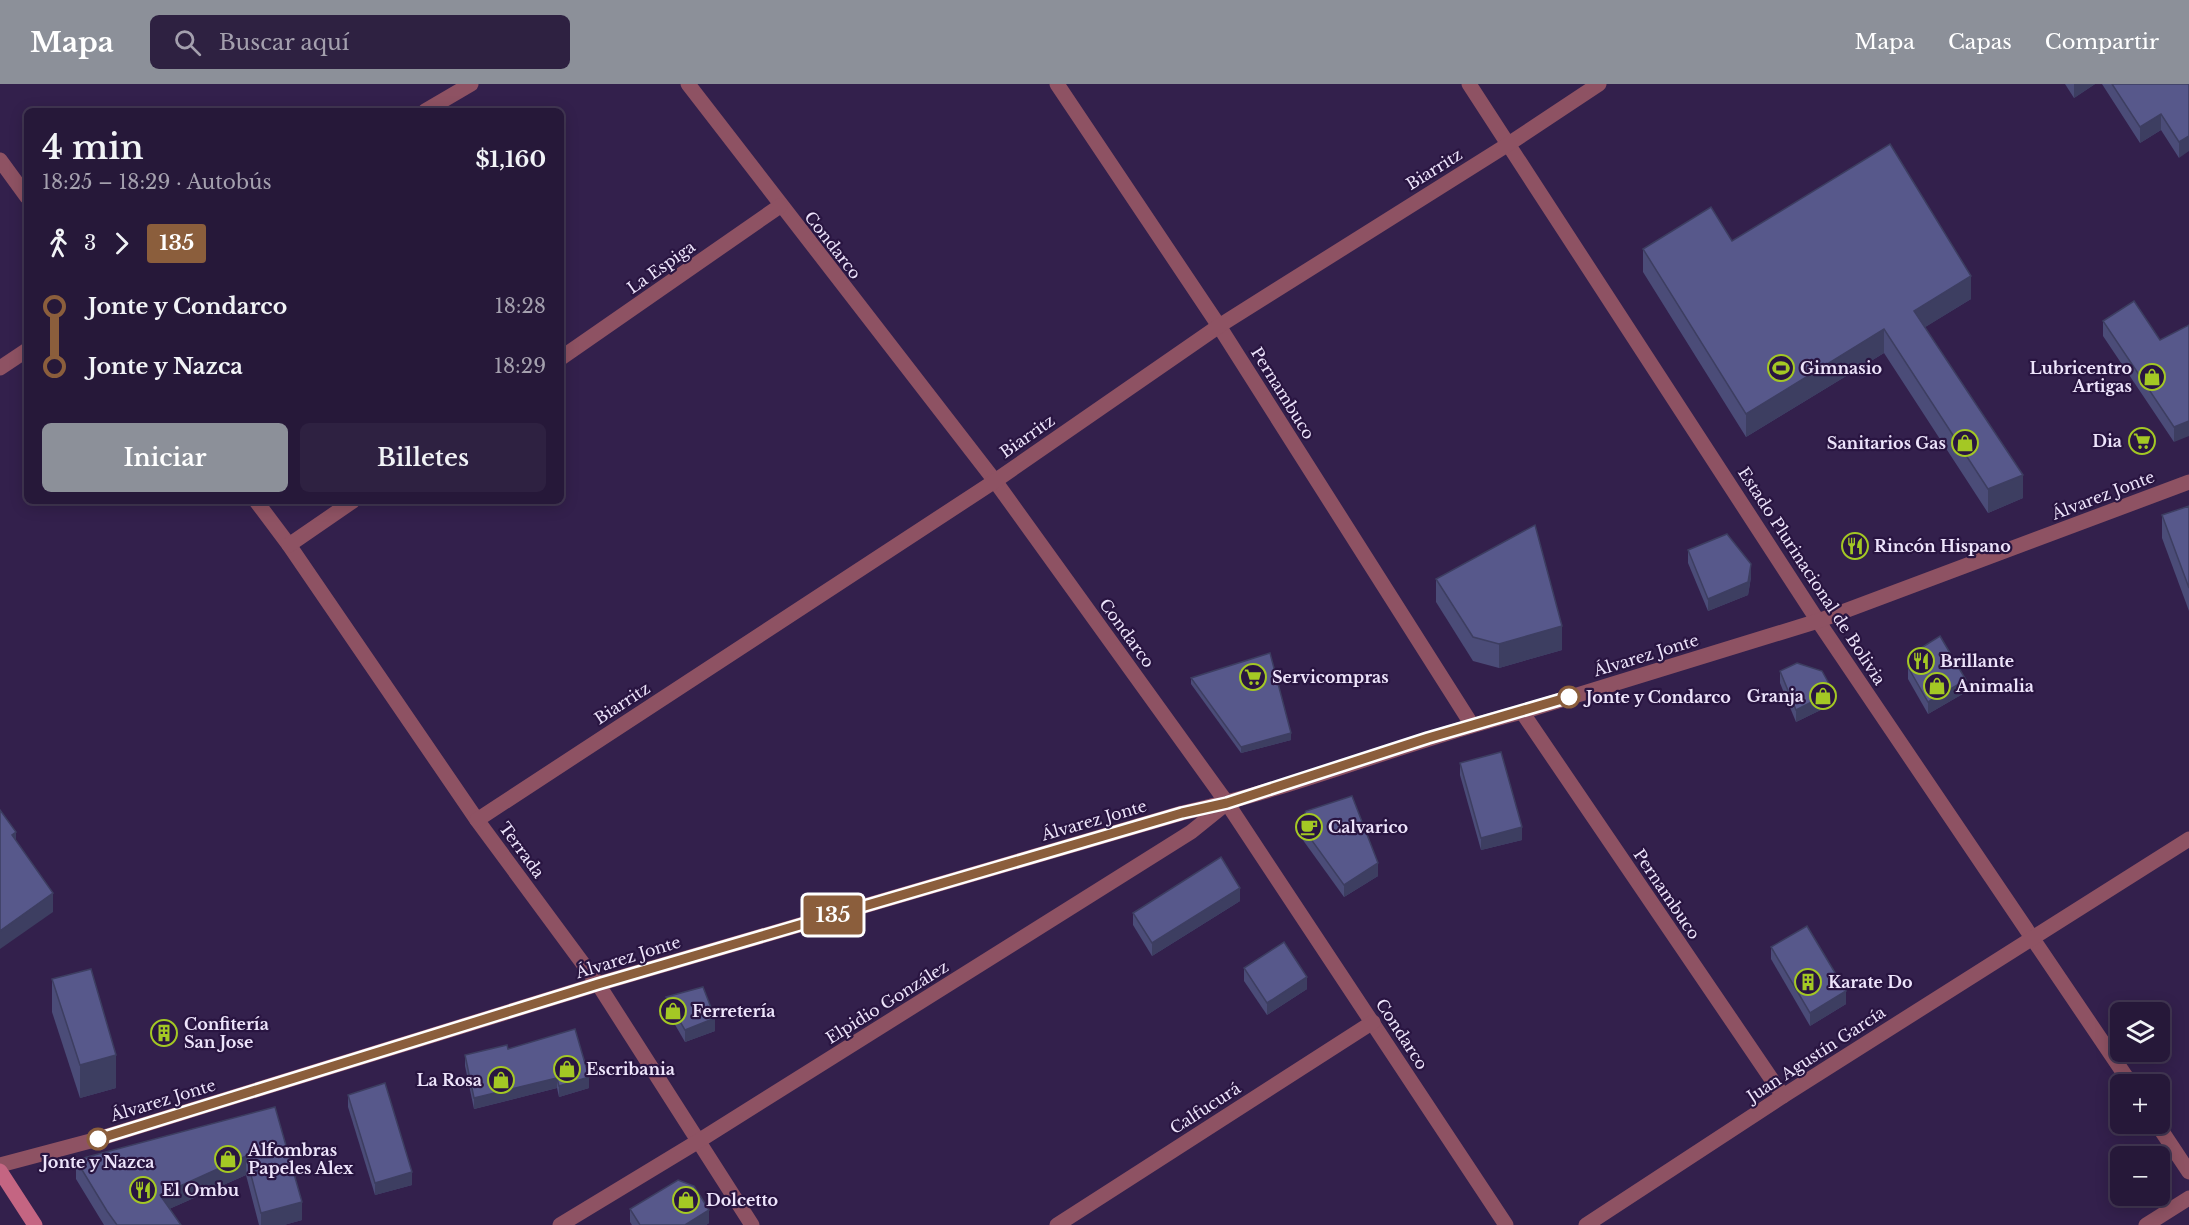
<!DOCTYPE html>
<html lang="es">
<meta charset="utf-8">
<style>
:root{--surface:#261839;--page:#2e2141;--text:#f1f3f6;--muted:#a4a0ae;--line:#423753;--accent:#8c9099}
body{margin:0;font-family:"Libre Baskerville",serif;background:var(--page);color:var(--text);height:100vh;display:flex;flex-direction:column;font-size:22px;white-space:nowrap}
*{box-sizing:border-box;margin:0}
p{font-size:20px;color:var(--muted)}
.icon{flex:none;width:33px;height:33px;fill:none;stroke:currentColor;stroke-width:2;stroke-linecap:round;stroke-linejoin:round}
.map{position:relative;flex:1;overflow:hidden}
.side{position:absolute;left:24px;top:24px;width:540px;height:396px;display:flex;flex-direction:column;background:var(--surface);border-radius:9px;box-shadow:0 3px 15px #0003,0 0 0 2px var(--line)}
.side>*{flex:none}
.badge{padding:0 12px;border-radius:4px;font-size:21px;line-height:39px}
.tools{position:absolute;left:2110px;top:918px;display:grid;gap:12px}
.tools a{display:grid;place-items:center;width:60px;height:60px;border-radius:9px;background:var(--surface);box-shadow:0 3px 15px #0003,0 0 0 2px var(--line);font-size:30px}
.map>.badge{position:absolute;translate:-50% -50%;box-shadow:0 0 0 3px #fff}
.legs{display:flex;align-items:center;gap:9px;height:66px;padding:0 18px;font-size:20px}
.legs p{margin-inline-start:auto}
.head{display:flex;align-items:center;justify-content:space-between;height:102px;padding:0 18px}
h1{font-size:33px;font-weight:600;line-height:45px}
.action{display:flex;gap:12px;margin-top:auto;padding:12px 18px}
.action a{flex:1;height:69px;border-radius:9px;background:var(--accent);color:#fff;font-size:24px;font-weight:600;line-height:69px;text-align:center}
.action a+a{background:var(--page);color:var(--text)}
ul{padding:0 18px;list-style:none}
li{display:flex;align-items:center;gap:21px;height:60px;font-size:22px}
li i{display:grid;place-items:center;width:9px;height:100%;margin:0 8px;background:currentColor}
li i::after{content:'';width:15px;height:15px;margin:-8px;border:4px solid;border-radius:50%;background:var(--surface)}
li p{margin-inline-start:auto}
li:first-child i{background:linear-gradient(#0000 50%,currentColor 0)}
li:last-child i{background:linear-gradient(currentColor 50%,#0000 0)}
header{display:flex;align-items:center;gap:36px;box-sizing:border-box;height:84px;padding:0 30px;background:var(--accent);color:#fff}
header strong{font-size:28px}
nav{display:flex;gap:33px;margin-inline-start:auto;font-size:21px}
.search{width:420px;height:54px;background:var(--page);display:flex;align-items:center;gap:15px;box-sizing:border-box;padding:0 21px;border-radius:9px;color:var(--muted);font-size:22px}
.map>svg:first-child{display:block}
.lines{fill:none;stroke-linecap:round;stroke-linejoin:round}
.minor{stroke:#8e5263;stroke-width:15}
.tertiary{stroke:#8e5263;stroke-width:15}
.secondary{stroke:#c46582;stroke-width:15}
.wall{fill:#4b4c78}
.shaded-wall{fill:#3d3e61}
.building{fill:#57588b;stroke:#3d3e61;stroke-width:1.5}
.line-1-casing{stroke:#fff;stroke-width:14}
.line-1{stroke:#8b5e3c;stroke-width:9}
.stop-1-dot{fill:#fff;stroke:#8b5e3c;stroke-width:3}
.labels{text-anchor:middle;stroke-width:4.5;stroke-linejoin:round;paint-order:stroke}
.street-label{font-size:16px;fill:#ede4fb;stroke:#291541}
.poi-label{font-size:16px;font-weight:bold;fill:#ede4fb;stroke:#291541;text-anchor:start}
.stop-label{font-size:16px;font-weight:bold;fill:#ede4fb;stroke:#291541;text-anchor:start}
</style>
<header>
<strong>Mapa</strong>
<div class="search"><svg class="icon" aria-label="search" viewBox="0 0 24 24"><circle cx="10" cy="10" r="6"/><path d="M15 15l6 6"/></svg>Buscar aquí</div>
<nav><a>Mapa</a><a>Capas</a><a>Compartir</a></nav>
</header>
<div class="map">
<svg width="2189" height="1141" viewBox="0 0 2189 1141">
<rect width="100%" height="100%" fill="#33204c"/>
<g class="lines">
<g class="minor">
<polyline points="688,0 995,397 1227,719 1506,1141"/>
<polyline points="1057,0 1219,242 1472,641"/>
<polyline points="1469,0 1818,537 2131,1000"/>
<polyline points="425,27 471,0"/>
<polyline points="0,76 27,113"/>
<polyline points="561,274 780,122"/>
<polyline points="0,284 27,266"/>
<polyline points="256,417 289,461 477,736 598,900 752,1141"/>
<polyline points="289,461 353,417"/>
<polyline points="1522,628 1783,1012"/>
<polyline points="477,736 995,397 1219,242 1507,61 1599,0"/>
<polyline points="2157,1040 2189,1088"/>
<polyline points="560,1141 697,1058 1191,748 1227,719"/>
<polyline points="1057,1141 1373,938"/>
<polyline points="2146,1141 2189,1114"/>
</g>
<g class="tertiary">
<path d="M0,1081L98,1055L598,900L1182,729C1297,704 1407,657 1522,628L1818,537L2189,398"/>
<polyline points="1586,1141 1783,1012 2189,755"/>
</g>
<polyline class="secondary" points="0,1087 35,1141"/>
</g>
<g class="wall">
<polygon points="2065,0 2095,0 2074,14"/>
<polygon points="2102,0 2189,0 2179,74 2161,46 2140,59"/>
<polygon points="1732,157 1971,215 1925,243 2023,414 1988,429 1884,269 1746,353 1643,188 1643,165"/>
<polygon points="2103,237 2160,256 2189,241 2174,358 2103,252"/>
<polygon points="2189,422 2189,527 2162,454 2162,431"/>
<polygon points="1688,466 1751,493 1748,511 1708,527 1688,479"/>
<polygon points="1436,495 1562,566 1499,584 1473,577 1436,518"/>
<polygon points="1908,583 1966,608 1928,630 1908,595"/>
<polygon points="1780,587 1833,620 1796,638 1780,599"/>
<polygon points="1191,594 1291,656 1241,669 1191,600"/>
<polygon points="1460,679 1522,756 1481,766 1460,691"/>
<polygon points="1300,740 1378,792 1344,813 1300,752"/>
<polygon points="1240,817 1152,872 1133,841 1133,829"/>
<polygon points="1771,863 1846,920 1810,942 1771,875"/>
<polygon points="1244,884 1307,905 1267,931 1244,897"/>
<polygon points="52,895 116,1004 80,1014 52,928"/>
<polygon points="666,913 715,947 685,958 666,925"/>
<polygon points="508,965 589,1004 559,1013 557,1004 474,1025 465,982 465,971"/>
<polygon points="348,1011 412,1101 375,1111 348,1023"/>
<polygon points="275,1023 302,1136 284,1141 259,1141 246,1091 169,1125 181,1141 104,1141 76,1095 76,1076"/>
<polygon points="630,1125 709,1139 706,1141 632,1141 630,1138"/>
</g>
<g class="shaded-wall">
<polygon points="2074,0 2095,0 2074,14"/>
<polygon points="2161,30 2161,46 2140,59 2140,43"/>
<polygon points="2189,52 2189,67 2179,74 2179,58"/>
<polygon points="1971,192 1971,215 1914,250 1914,227"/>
<polygon points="1884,245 1884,269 1746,353 1746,330"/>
<polygon points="2189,337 2189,352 2174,358 2174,343"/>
<polygon points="2023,391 2023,414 1988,429 1988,405"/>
<polygon points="1751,480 1751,493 1748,511 1708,527 1708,515"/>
<polygon points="1562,542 1562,566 1499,584 1499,560"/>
<polygon points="1966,596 1966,608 1928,630 1928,618"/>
<polygon points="1833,607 1833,620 1796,638 1796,626"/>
<polygon points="1291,649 1291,656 1241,669 1241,663"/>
<polygon points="1522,743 1522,756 1481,766 1481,754"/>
<polygon points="16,748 16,766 12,751"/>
<polygon points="1378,779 1378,792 1344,813 1344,801"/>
<polygon points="1240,804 1240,817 1152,872 1152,859"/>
<polygon points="53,809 53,828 0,865 0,847"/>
<polygon points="1307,893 1307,905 1267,931 1267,919"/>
<polygon points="1846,907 1846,920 1810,942 1810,929"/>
<polygon points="715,934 715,947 685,958 685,946"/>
<polygon points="116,971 116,1004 80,1014 80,981"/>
<polygon points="589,993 589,1004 559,1013 559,1002"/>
<polygon points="557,994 557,1004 474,1025 474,1014"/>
<polygon points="246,1072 246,1091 160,1129 160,1111"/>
<polygon points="412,1088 412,1101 375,1111 375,1099"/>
<polygon points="302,1118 302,1136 284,1141 261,1141 261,1129"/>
<polygon points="709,1126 709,1139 706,1141 685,1141"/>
</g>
<g class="building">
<polygon points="2112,0 2189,0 2189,52 2179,58 2161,30 2140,43"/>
<polygon points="1890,60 1971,192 1914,227 2023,391 1988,405 1884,245 1746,330 1643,165 1711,123 1732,157"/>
<polygon points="2134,217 2160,256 2189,241 2189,337 2174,343 2103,237"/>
<polygon points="2189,422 2189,504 2162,431"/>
<polygon points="1535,441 1562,542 1499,560 1473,553 1436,495"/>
<polygon points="1727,450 1751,480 1748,498 1708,515 1688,466"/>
<polygon points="1940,552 1966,596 1928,618 1908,583 1913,569"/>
<polygon points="1270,569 1291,649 1241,663 1191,594"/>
<polygon points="1797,579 1822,587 1833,607 1796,626 1780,587"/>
<polygon points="1501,668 1522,743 1481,754 1460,679"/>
<polygon points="1352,712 1378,779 1344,801 1300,740 1306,727"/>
<polygon points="0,726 16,748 12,751 53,809 0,847"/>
<polygon points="1221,773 1240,804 1152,859 1133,829"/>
<polygon points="1807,842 1846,907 1810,929 1771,863"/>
<polygon points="1284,858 1307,893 1267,919 1244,884"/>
<polygon points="91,885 116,971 80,981 52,895"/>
<polygon points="703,903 715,934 685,946 666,913"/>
<polygon points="575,945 589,993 559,1002 557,994 474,1014 465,971 507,961 508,965"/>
<polygon points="385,999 412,1088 375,1099 348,1011"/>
<polygon points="275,1023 302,1118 261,1129 246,1072 160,1111 181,1141 117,1141 107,1127 76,1076"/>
<polygon points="678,1096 694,1102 709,1126 685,1141 640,1141 630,1125"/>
</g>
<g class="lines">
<defs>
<polyline id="line-1" points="98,1055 598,900 1182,729 1227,719 1428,654 1569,613"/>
</defs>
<use href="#line-1" class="line-1-casing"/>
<use href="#line-1" class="line-1"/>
</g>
<defs>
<symbol id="stadium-ring" viewBox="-11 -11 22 22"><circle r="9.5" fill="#291541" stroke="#a4c824" stroke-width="1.5"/><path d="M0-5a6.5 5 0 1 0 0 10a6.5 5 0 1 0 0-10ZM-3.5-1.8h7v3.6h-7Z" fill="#a4c824"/></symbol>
<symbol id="shop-ring" viewBox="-11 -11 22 22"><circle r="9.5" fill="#291541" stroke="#a4c824" stroke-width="1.5"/><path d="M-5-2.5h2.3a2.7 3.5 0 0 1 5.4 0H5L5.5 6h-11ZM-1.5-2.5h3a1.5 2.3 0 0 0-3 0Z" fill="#a4c824"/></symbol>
<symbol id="supermarket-ring" viewBox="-11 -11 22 22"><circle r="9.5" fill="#291541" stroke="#a4c824" stroke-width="1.5"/><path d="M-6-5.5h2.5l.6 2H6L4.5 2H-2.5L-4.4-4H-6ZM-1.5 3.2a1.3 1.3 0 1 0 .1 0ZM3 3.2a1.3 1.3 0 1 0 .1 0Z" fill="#a4c824"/></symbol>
<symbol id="restaurant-ring" viewBox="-11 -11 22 22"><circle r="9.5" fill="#291541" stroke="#a4c824" stroke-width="1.5"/><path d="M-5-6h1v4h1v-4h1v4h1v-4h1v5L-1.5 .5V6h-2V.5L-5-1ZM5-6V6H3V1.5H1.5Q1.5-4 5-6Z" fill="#a4c824"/></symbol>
<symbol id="cafe-ring" viewBox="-11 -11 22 22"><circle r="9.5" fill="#291541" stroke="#a4c824" stroke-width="1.5"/><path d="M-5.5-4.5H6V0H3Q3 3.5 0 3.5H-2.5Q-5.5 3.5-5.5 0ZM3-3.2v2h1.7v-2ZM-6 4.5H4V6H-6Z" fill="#a4c824"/></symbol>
<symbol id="building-ring" viewBox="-11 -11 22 22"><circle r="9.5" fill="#291541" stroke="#a4c824" stroke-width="1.5"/><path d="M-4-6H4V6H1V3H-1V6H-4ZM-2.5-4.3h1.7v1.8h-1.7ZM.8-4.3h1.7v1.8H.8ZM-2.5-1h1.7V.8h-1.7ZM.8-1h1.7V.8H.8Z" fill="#a4c824"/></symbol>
</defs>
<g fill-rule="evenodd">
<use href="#stadium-ring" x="1766" y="269" width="30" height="30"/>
<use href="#shop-ring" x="2137" y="278" width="30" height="30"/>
<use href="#supermarket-ring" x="2127" y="342" width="30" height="30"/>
<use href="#shop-ring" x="1950" y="344" width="30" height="30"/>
<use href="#restaurant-ring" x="1840" y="447" width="30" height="30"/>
<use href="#restaurant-ring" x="1906" y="562" width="30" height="30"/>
<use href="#supermarket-ring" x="1238" y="578" width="30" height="30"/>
<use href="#shop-ring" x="1922" y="587" width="30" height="30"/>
<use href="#shop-ring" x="1808" y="597" width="30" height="30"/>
<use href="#cafe-ring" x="1294" y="728" width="30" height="30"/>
<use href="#building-ring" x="1793" y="883" width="30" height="30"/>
<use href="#shop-ring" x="658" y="912" width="30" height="30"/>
<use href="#building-ring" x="149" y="934" width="30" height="30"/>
<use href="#shop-ring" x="552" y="970" width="30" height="30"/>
<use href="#shop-ring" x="486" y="981" width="30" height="30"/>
<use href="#shop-ring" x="213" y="1060" width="30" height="30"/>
<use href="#restaurant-ring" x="128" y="1091" width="30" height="30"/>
<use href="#shop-ring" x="671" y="1101" width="30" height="30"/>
</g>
<g class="stop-1-dot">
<circle cx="1569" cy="613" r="10"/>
<circle cx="98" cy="1055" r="10"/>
</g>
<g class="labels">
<g class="street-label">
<text transform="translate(1434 85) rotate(-32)" y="6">Biarritz</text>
<text transform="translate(833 161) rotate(52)" y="6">Condarco</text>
<text transform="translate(661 183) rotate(-35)" y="6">La Espiga</text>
<text transform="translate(1283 309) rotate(58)" y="6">Pernambuco</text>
<text transform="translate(1027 352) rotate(-35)" y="6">Biarritz</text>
<text transform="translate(2103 411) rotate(-21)" y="6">Álvarez Jonte</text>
<text transform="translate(1812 492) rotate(57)" y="6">Estado Plurinacional de Bolivia</text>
<text transform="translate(1127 549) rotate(54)" y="6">Condarco</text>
<text transform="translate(1646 571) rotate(-17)" y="6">Álvarez Jonte</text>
<text transform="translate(622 619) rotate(-33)" y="6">Biarritz</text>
<text transform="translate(1094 736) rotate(-16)" y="6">Álvarez Jonte</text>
<text transform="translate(522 766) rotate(54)" y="6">Terrada</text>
<text transform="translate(1667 810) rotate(56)" y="6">Pernambuco</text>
<text transform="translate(628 873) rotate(-17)" y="6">Álvarez Jonte</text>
<text transform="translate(887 918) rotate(-32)" y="6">Elpidio González</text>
<text transform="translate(1402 950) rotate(57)" y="6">Condarco</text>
<text transform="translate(1816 970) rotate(-33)" y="6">Juan Agustín García</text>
<text transform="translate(163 1016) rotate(-17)" y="6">Álvarez Jonte</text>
<text transform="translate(1205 1024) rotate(-33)" y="6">Calfucurá</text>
</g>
<g class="poi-label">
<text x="1800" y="290">Gimnasio</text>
<text x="2132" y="290" text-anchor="end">Lubricentro<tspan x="2132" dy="18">Artigas</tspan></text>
<text x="2122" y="363" text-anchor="end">Dia</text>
<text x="1946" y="365" text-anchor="end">Sanitarios Gas</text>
<text x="1874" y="468">Rincón Hispano</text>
<text x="1940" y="583">Brillante</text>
<text x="1272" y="599">Servicompras</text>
<text x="1956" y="608">Animalia</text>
<text x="1804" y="618" text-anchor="end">Granja</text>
<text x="1328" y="749">Calvarico</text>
<text x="1828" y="904">Karate Do</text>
<text x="692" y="933">Ferretería</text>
<text x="184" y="946">Confitería<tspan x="184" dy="18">San Jose</tspan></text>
<text x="586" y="991">Escribania</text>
<text x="482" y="1002" text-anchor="end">La Rosa</text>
<text x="248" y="1072">Alfombras<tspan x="248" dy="18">Papeles Alex</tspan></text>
<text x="162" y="1112">El Ombu</text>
<text x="706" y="1122">Dolcetto</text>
</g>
<g class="stop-label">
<text x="1586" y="619">Jonte y Condarco</text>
<text x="98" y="1084" text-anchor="middle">Jonte y Nazca</text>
</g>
</g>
</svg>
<div class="tools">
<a><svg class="icon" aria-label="layers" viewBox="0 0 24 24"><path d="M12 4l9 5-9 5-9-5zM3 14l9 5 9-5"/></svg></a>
<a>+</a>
<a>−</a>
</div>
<b class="badge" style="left:833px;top:831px;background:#8b5e3c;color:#fff">135</b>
<section class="side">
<div class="head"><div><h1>4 min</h1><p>18:25 – 18:29 · Autobús</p></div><b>$1,160</b></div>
<div class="legs"><svg class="icon" aria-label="walk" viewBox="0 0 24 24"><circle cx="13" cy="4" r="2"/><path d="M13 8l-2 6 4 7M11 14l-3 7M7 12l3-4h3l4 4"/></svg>3<svg class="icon" aria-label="forward" viewBox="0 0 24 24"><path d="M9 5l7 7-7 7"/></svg><b class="badge" style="background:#8b5e3c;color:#fff">135</b></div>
<ul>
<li><i style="color:#8b5e3c"></i><b>Jonte y Condarco</b><p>18:28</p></li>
<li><i style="color:#8b5e3c"></i><b>Jonte y Nazca</b><p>18:29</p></li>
</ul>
<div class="action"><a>Iniciar</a><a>Billetes</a></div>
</section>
</div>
